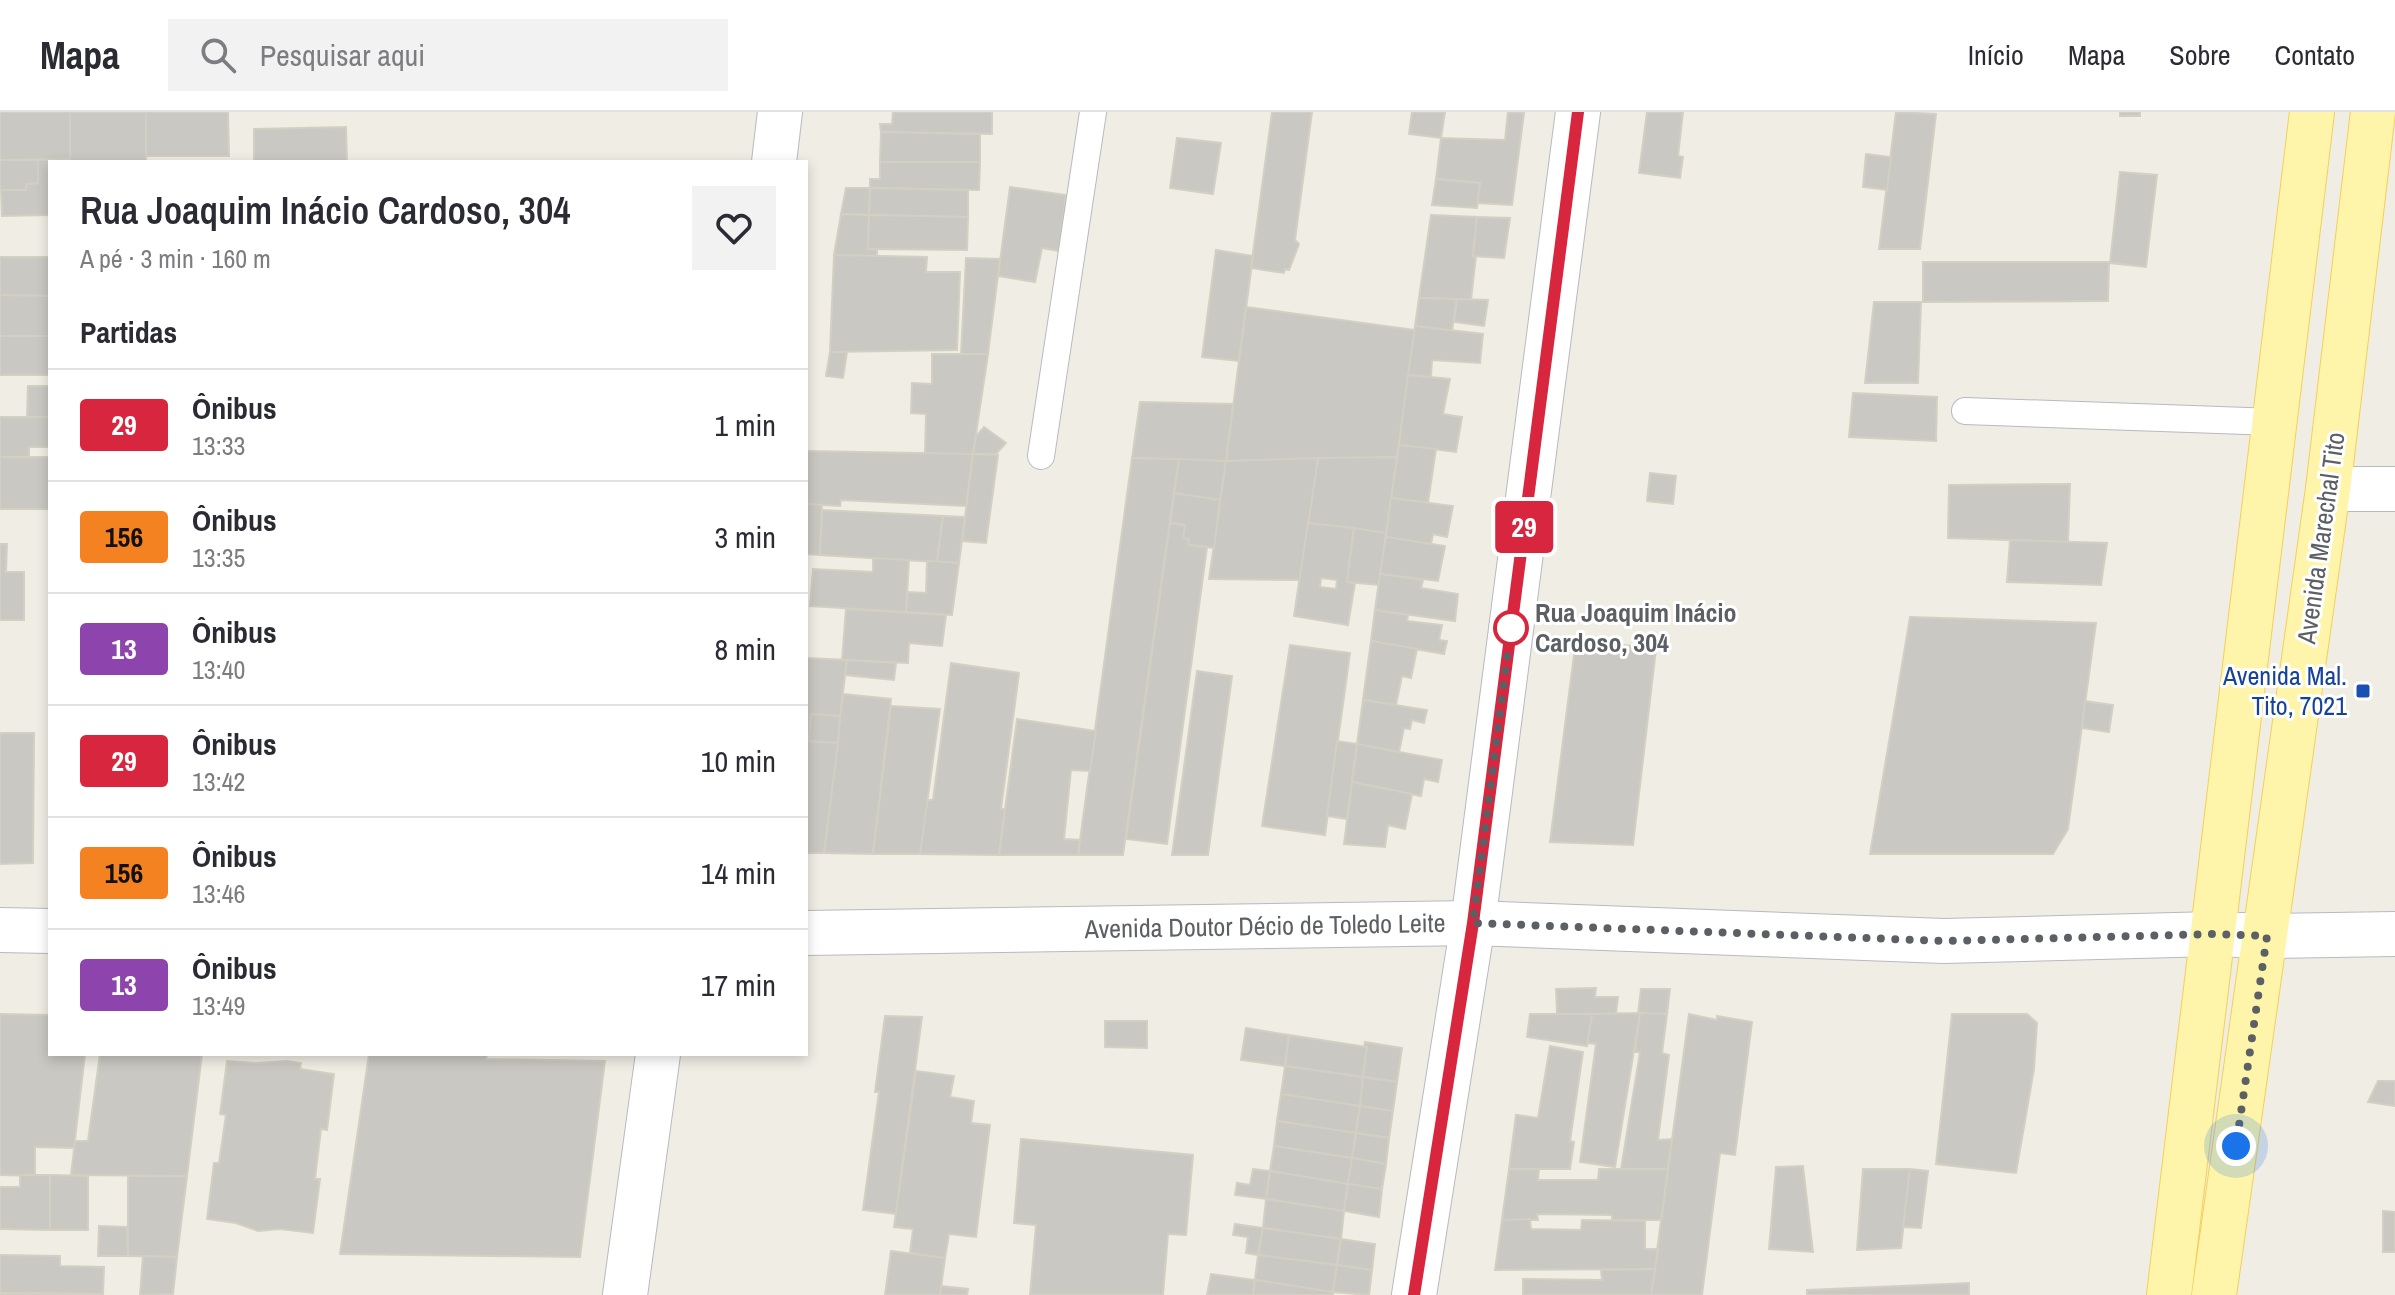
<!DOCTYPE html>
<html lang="pt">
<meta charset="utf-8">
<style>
:root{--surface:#fff;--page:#f2f2f3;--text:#2b2b33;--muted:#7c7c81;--line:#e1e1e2}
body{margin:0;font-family:"Archivo Narrow",sans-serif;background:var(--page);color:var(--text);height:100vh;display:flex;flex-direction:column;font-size:30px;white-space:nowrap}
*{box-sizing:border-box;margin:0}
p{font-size:26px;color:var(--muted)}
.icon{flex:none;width:44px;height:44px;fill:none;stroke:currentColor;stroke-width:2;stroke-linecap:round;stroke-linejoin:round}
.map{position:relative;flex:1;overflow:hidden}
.panel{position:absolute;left:48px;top:48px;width:760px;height:896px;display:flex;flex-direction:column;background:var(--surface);border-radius:0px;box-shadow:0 4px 12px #0003}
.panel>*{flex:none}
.badge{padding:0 16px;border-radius:6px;font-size:28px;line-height:52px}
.you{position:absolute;width:40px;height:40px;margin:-20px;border:6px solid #fff;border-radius:50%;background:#1a73e8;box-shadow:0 0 0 12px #1a73e833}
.map>.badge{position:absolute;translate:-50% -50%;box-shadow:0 0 0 4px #fff}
h2{padding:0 32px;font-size:30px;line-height:72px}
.round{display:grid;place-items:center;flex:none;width:84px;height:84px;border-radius:0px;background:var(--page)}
.summary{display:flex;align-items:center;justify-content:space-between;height:136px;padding:0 32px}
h1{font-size:38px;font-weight:600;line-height:60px}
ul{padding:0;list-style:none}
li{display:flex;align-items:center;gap:24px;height:112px;padding:0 32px;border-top:2px solid var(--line)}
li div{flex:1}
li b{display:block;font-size:30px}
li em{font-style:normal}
li .badge{min-width:88px;font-weight:700;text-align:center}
header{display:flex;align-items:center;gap:48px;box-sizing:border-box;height:112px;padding:0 40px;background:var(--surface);border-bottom:2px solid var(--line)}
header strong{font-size:38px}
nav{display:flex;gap:44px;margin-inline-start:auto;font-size:28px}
.search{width:560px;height:72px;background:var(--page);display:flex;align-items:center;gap:20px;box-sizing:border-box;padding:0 28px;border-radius:0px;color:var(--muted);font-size:30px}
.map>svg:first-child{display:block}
.building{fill:#cac8c2;stroke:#d4cfc3;stroke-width:2;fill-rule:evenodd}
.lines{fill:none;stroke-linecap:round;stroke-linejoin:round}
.service-casing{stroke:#b7babf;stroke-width:28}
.minor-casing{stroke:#b7babf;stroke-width:46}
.primary-casing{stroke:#f5d057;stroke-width:46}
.service{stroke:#fff;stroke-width:26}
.minor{stroke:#fff;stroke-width:44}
.primary{stroke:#fff5aa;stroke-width:44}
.line-casing{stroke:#fff;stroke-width:18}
.line{stroke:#d7263d;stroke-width:12}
.walk{stroke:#5c6065;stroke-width:8;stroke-dasharray:0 14.4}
.stop-dot{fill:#fff;stroke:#d7263d;stroke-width:4}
.transit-dot{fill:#1a4fb4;stroke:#fff;stroke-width:3}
.labels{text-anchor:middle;stroke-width:6;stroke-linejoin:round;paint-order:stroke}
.street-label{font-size:26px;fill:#5c6065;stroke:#fff}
.stop-label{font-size:26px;font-weight:bold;fill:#5c6065;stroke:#fff;text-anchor:start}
.transit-label{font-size:26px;fill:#164399;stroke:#fff;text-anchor:end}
</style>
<header>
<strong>Mapa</strong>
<div class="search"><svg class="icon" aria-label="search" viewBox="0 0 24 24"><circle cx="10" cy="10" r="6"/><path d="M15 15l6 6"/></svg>Pesquisar aqui</div>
<nav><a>Início</a><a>Mapa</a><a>Sobre</a><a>Contato</a></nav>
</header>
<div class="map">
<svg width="2395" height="1183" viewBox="0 0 2395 1183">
<rect width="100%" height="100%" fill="#efede4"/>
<g class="building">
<polygon points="0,0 70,0 70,47 0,48"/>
<rect x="70" y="0" width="76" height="50"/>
<polygon points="146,0 228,0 229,44 146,44"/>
<polygon points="893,0 992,0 992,22 881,20 880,12 892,12"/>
<polygon points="1272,0 1312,0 1295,128 1299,132 1289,158 1285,157 1284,161 1251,156"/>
<polygon points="1412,0 1445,0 1441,26 1409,22"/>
<polygon points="1508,0 1524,1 1512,93 1477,91 1480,71 1436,67 1441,26 1505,28"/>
<polygon points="1647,0 1683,0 1678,44 1683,45 1680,66 1639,61"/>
<polygon points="1896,0 1936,2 1920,137 1879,137"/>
<rect x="2120" y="0" width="20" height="4"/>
<polygon points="346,15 347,50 254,50 254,17"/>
<polygon points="881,20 980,22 980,50 880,50"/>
<polygon points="1177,26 1221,31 1213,82 1170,76"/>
<polygon points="1866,42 1891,45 1887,78 1863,75"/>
<polygon points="70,47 70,50 50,50 50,103 2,104 1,78 26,78 26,72 38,71 38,48"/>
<polygon points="0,48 38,48 38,71 26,72 26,78 0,78"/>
<polygon points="880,50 980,50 979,78 870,76 870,67 880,67"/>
<polygon points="2120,60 2157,63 2146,155 2110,151"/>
<polygon points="1436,67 1480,71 1477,96 1432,93"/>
<polygon points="1010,75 1066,83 1059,139 1042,136 1035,170 998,164"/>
<polygon points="846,76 870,76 869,103 841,102"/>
<polygon points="870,76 968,78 968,105 869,103"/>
<polygon points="841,102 869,103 868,137 877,137 877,144 834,143"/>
<polygon points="869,103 968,105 967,138 868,137"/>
<polygon points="1431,103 1477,105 1473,144 1476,144 1471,188 1419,186"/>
<polygon points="1477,105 1510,106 1504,146 1473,144"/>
<polygon points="1216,138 1253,144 1239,249 1202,245"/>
<polygon points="834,143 927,145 926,160 960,160 957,238 830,240"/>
<polygon points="0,145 50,145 50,184 0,183"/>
<polygon points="966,146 1000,147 988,242 961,242"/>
<polygon points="1923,150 2109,150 2108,189 1923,190"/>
<polygon points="0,183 50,184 50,224 0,224"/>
<polygon points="1419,186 1457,187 1452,219 1415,214"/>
<polygon points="1457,187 1488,188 1484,214 1454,210"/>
<polygon points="1874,190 1921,190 1918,271 1865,271"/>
<polygon points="1246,195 1415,218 1397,345 1226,349"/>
<polygon points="1415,214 1483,222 1480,251 1432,248 1431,265 1408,263"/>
<rect x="0" y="224" width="50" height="39"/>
<polygon points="830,240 847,240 843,266 826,264"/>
<polygon points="932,242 988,242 973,342 925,342 926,302 911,301 912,271 932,272"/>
<polygon points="1408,263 1450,267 1443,302 1462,305 1456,340 1399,333"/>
<polygon points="28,274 50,274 50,305 27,305"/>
<polygon points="1853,281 1937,285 1936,329 1849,325"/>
<polygon points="1140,290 1233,292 1226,349 1132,346"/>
<polygon points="0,305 50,305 50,335 29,335 29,346 0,345"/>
<polygon points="984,315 1006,331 996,342 973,342 976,324"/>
<polygon points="1399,333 1436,337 1428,391 1391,386"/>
<polygon points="806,339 973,342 966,394 841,388 840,394 806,392"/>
<polygon points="973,342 998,343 986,431 962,429"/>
<rect x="0" y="345" width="50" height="52"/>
<polygon points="1397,345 1386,421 1308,411 1318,346"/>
<polygon points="1132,346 1179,347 1174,381 1123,743 1078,743"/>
<polygon points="1318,346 1300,468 1209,467 1226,349"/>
<polygon points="1179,347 1226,349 1220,388 1174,381"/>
<polygon points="1650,361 1676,364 1673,392 1647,389"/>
<polygon points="2070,372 2068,430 1948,426 1949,373"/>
<polygon points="1174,381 1220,388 1214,436 1188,433 1189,427 1183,426 1185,413 1170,411"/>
<polygon points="1391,386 1453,394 1447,425 1433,422 1431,432 1386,425"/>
<polygon points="806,392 822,393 820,443 806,442"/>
<polygon points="822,398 943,404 937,450 820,443"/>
<polygon points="943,404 965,405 959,451 937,450"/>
<polygon points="1170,411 1185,413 1183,426 1189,427 1188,433 1207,435 1167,732 1126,727"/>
<path d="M1308,411L1354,416L1347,470L1355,471L1348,513L1294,504ZM1321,466L1337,468L1336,477L1320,475Z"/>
<polygon points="1354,416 1386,421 1379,473 1347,470"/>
<polygon points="1386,425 1445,434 1438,469 1380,462"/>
<polygon points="2010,428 2107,431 2101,473 2007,470"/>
<polygon points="0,432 7,432 6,460 24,460 24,508 0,508"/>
<polygon points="873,446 909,448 906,500 810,494 813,457 873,460"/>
<polygon points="927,449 959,451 952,503 906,500 908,480 926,481"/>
<polygon points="1380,462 1423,468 1421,476 1458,482 1455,509 1375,498"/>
<polygon points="846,497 946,503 942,534 909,531 908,551 842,548"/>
<polygon points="1375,498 1408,503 1407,509 1442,513 1439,528 1447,529 1444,542 1371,529"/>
<polygon points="1910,505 2096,511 2068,717 2053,742 1870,742"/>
<polygon points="1576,527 1656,537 1633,733 1550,730"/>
<polygon points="1371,529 1417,537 1411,566 1402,564 1396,593 1363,588"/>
<polygon points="1290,533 1350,541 1325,723 1262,714"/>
<polygon points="806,546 847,548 840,604 811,602 809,630 806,629"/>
<polygon points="847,548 896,551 894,568 845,563"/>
<polygon points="951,551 1019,561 1001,697 1005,697 999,743 920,742 927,688 933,688"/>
<polygon points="1197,559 1232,564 1208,743 1172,743"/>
<polygon points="843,582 891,587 873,742 824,741"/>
<polygon points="1363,588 1427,598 1424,611 1412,608 1410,617 1404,616 1399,640 1357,632"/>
<polygon points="2085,589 2113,593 2109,620 2082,616"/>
<polygon points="891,594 940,597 920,742 873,742"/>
<polygon points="811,602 840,604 838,631 809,630"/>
<polygon points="1017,607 1096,619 1090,659 1071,658 1064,727 1080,728 1078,743 999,743"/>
<polygon points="0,621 34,621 33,751 0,752"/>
<polygon points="806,629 838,631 824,741 806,741"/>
<polygon points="1337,629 1357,632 1347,707 1327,704"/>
<polygon points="1357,632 1442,648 1438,670 1424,667 1421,684 1352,670"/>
<polygon points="1352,670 1412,682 1405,717 1388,713 1385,735 1344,732"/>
<polygon points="1596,876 1595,885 1618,885 1616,902 1557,902 1556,877"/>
<polygon points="1641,877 1670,877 1667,902 1638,902"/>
<polygon points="1640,901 1667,902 1662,941 1669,943 1658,1028 1672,1027 1668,1057 1621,1057 1640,940 1635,940"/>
<polygon points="1640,901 1615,1055 1580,1050 1596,932 1587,931 1592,902"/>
<polygon points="0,902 50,903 50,942 85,942 74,1036 35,1035 35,1064 0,1063"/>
<polygon points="1530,902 1592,902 1587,934 1527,925"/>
<polygon points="1689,902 1717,908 1717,904 1752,910 1735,1043 1720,1041 1702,1183 1651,1183"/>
<polygon points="1952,902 2027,902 2037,911 2034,957 2016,1061 1936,1052"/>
<polygon points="885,904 922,905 896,1102 863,1098 879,980 875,980"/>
<polygon points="1105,909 1147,909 1147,936 1105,935"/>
<polygon points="1246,916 1289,923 1285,954 1241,948"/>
<polygon points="1289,923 1367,935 1363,965 1285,954"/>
<polygon points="1365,930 1402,936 1397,970 1363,965 1367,935 1364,935"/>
<polygon points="1550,934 1583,940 1570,1029 1574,1030 1570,1057 1509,1057 1516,1003 1538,1006"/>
<polygon points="100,942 202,942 187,1064 71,1063 75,1029 88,1029"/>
<polygon points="369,942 487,942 486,947 605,949 580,1145 340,1142"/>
<polygon points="227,949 256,951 287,949 301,951 300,957 334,962 327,1018 321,1017 315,1067 320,1067 313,1121 280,1117 258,1119 236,1111 207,1107 214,1051 219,1051 226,1003 220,1002"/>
<polygon points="1285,954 1363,965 1360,994 1281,982"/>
<polygon points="916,959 954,964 950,985 974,989 971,1011 990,1013 976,1125 949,1122 945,1146 910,1141 913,1117 894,1115"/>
<polygon points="1363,965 1397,970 1393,999 1360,994"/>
<polygon points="2378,969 2395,969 2395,994 2368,990"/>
<polygon points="1281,982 1360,994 1356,1021 1277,1009"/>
<polygon points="1360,994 1393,999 1389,1026 1356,1021"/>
<polygon points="1277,1009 1356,1021 1352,1046 1274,1034"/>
<polygon points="1356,1021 1389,1026 1386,1052 1352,1046"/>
<polygon points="1021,1027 1193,1043 1186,1123 1168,1122 1163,1183 1030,1183 1036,1113 1014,1111"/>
<polygon points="1274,1034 1352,1046 1348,1072 1270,1059"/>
<polygon points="1352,1046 1386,1052 1382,1077 1348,1072"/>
<polygon points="1803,1054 1813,1140 1769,1137 1776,1055"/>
<polygon points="1253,1057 1270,1059 1266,1087 1235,1083 1237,1071 1250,1073"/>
<polygon points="1509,1057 1539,1057 1538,1068 1598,1068 1599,1057 1668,1057 1661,1108 1612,1108 1612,1103 1537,1102 1538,1108 1502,1108"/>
<polygon points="1863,1057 1910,1057 1901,1136 1857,1138"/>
<polygon points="1910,1057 1928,1059 1921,1116 1903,1115"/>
<polygon points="1270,1059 1348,1072 1344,1099 1266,1087"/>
<polygon points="20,1063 50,1063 50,1118 0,1117 0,1075 20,1075"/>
<polygon points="50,1063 88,1064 88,1118 50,1118"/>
<polygon points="128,1064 187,1064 177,1145 128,1144"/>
<polygon points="1348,1072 1382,1077 1379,1105 1344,1099"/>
<polygon points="1266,1087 1344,1099 1341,1127 1263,1116"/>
<polygon points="2383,1099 2395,1100 2395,1140 2383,1140"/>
<polygon points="1530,1107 1531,1117 1581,1118 1582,1108 1645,1109 1645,1137 1658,1137 1655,1157 1495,1158 1502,1108"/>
<polygon points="1235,1112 1263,1116 1258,1143 1246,1141 1248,1125 1233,1123"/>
<polygon points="99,1114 127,1115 128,1144 98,1144"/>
<polygon points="1263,1116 1341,1127 1337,1153 1258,1143"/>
<polygon points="1341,1127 1375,1132 1372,1158 1337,1153"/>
<polygon points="891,1139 945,1146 940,1183 885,1183"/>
<polygon points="0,1143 60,1144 60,1154 104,1155 103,1182 0,1181"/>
<polygon points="1258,1143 1337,1153 1333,1180 1255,1168"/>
<polygon points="143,1144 177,1145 173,1182 140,1183"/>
<polygon points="1337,1153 1372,1158 1369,1183 1333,1180"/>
<polygon points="1655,1157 1651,1183 1523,1183 1523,1167 1602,1168 1601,1158"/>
<polygon points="1211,1162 1255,1168 1253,1183 1207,1183"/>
<polygon points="1255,1168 1333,1180 1333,1183 1253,1183"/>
<polygon points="1969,1171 1969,1183 1807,1183 1807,1178"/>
<polygon points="941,1174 968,1177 967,1183 940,1183"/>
<polygon points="0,1181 103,1182 103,1183 0,1183"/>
</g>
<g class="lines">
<defs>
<g id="service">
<polyline points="1965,299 2275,310"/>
<polyline points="1041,344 1093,0"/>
</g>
<g id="minor">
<polyline points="774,50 780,0"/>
<polyline points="2328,377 2395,377"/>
<polyline points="0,818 50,819"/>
<polyline points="806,821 1473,811 1944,829 2213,822 2267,824 2395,822"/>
<polyline points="625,1183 658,942"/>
<polyline points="1414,1183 1473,811 1578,0"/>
</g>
<g id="primary">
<polyline points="2169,1183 2312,0"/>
<polyline points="2214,1183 2328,377 2373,0"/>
</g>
</defs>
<use href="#service" class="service-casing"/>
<use href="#minor" class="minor-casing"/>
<use href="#primary" class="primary-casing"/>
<use href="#service" class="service"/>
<use href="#minor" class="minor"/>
<use href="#primary" class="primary"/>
</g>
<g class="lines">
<defs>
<polyline id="line" points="1414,1183 1473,811 1578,0"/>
</defs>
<use href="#line" class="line-casing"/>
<use href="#line" class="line"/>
<polyline class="walk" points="1511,516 1473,811 1944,829 2213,822 2267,824 2236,1034"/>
</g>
<circle class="stop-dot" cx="1511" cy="516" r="16"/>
<rect class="transit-dot" x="2355" y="571" width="16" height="16" rx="4"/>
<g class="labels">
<g class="street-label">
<text transform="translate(2321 426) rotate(-82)" y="9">Avenida Marechal Tito</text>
<text transform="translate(1265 814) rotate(-1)" y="9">Avenida Doutor Décio de Toledo Leite</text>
</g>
<g class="stop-label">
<text x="1535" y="510">Rua Joaquim Inácio<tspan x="1535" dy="30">Cardoso, 304</tspan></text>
</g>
<g class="transit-label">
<text x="2347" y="573">Avenida Mal.<tspan x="2347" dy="30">Tito, 7021</tspan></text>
</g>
</g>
</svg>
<div class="you" style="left:2236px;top:1034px"></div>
<b class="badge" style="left:1524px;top:415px;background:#d7263d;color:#fff">29</b>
<section class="panel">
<div class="summary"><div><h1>Rua Joaquim Inácio Cardoso, 304</h1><p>A pé · 3 min · 160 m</p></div><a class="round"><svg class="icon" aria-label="heart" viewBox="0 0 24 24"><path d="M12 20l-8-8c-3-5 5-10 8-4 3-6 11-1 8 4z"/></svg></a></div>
<h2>Partidas</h2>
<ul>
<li><span class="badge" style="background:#d7263d;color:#fff">29</span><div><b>Ônibus</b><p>13:33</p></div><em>1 min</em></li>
<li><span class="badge" style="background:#f58220;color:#111">156</span><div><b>Ônibus</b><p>13:35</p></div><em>3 min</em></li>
<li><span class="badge" style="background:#8e44ad;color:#fff">13</span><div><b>Ônibus</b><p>13:40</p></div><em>8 min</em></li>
<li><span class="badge" style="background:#d7263d;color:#fff">29</span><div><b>Ônibus</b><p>13:42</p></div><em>10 min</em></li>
<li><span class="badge" style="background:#f58220;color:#111">156</span><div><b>Ônibus</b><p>13:46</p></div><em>14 min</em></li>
<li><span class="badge" style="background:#8e44ad;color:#fff">13</span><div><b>Ônibus</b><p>13:49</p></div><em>17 min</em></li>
</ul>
</section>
</div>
